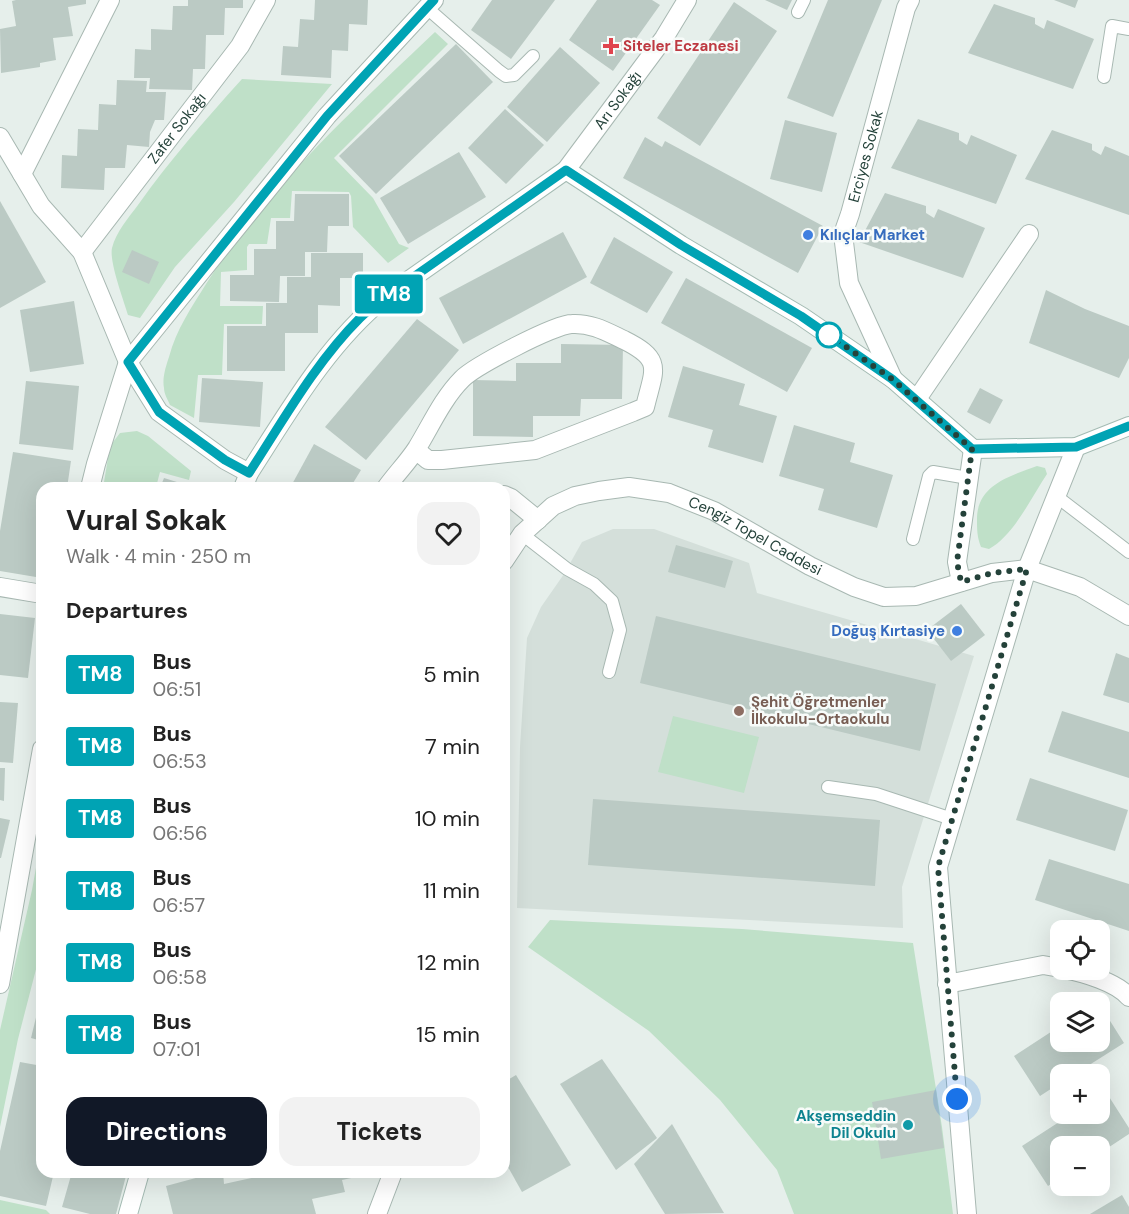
<!DOCTYPE html>
<meta charset="utf-8">
<style>
:root{--surface:#fff;--page:#f2f2f2;--text:#222;--muted:#767676;--accent:#111827}
body{margin:0;font-family:"DM Sans",sans-serif;background:var(--page);color:var(--text);height:100vh;display:flex;flex-direction:column;font-size:22px;white-space:nowrap}
*{box-sizing:border-box;margin:0}
p{font-size:20px;color:var(--muted)}
.icon{flex:none;width:33px;height:33px;fill:none;stroke:currentColor;stroke-width:2;stroke-linecap:round;stroke-linejoin:round}
.map{position:relative;flex:1;overflow:hidden}
.details{position:absolute;left:36px;top:482px;width:474px;height:696px;display:flex;flex-direction:column;background:var(--surface);border-radius:18px;box-shadow:0 6px 24px #0002}
.details>*{flex:none}
.badge{padding:0 12px;border-radius:4px;font-size:21px;line-height:39px}
.fabs{position:absolute;left:1050px;top:920px;display:grid;gap:12px}
.fabs a{display:grid;place-items:center;width:60px;height:60px;border-radius:12px;background:var(--surface);box-shadow:0 6px 24px #0002;font-size:30px}
.you{position:absolute;width:30px;height:30px;margin:-15px;border:4px solid #fff;border-radius:50%;background:#1a73e8;box-shadow:0 0 0 9px #1a73e833}
.map>.badge{position:absolute;translate:-50% -50%;box-shadow:0 0 0 3px #fff}
h2{padding:0 30px;font-size:22px;line-height:54px}
.round{display:grid;place-items:center;flex:none;width:63px;height:63px;border-radius:18px;background:var(--page)}
.head{display:flex;align-items:center;justify-content:space-between;height:102px;padding:0 30px}
h1{font-size:28px;font-weight:700;line-height:45px}
.button{display:flex;gap:12px;margin-top:auto;padding:12px 30px}
.button a{flex:1;height:69px;border-radius:18px;background:var(--accent);color:#fff;font-size:24px;font-weight:700;line-height:69px;text-align:center}
.button a+a{background:var(--page);color:var(--text)}
ul{padding:0;list-style:none}
li{display:flex;align-items:center;gap:18px;height:72px;padding:0 30px}
li div{flex:1}
li b{display:block;font-size:22px}
li em{font-style:normal}
li .badge{min-width:66px;font-weight:700;text-align:center}
.map>svg:first-child{display:block}
.built{fill:#d4dfda}
.green{fill:#bfe0c8}
.building{fill:#bbcac4}
.lines{fill:none;stroke-linecap:round;stroke-linejoin:round}
.lane-casing{stroke:#a8b8b2;stroke-width:14}
.street-casing{stroke:#a8b8b2;stroke-width:20}
.secondary-casing{stroke:#a4bbb3;stroke-width:20}
.lane{stroke:#fff;stroke-width:12}
.street{stroke:#fff;stroke-width:18}
.secondary{stroke:#fff;stroke-width:18}
.line-casing{stroke:#fff;stroke-width:14}
.line{stroke:#00a3b4;stroke-width:9}
.walk{stroke:#24423a;stroke-width:6;stroke-dasharray:0 10.8}
.health-dot{fill:#e0444e;stroke:#f7fbf9;stroke-width:2}
.shop-dot{fill:#3f7fe0;stroke:#f7fbf9;stroke-width:2}
.stop-dot{fill:#fff;stroke:#00a3b4;stroke-width:3}
.education-dot{fill:#8d6e63;stroke:#f7fbf9;stroke-width:2}
.culture-dot{fill:#0f9aa8;stroke:#f7fbf9;stroke-width:2}
.labels{text-anchor:middle;stroke-width:5;stroke-linejoin:round;paint-order:stroke}
.health-label{font-size:15px;font-weight:bold;fill:#be3a42;stroke:#f7fbf9;text-anchor:start}
.street-label{font-size:15px;fill:#24423a;stroke:#f7fbf9}
.shop-label{font-size:15px;font-weight:bold;fill:#366cbe;stroke:#f7fbf9;text-anchor:start}
.education-label{font-size:15px;font-weight:bold;fill:#785e54;stroke:#f7fbf9;text-anchor:start}
.culture-label{font-size:15px;font-weight:bold;fill:#0d838f;stroke:#f7fbf9;text-anchor:end}
</style>
<div class="map">
<svg width="1129" height="1214" viewBox="0 0 1129 1214">
<rect width="100%" height="100%" fill="#e6efeb"/>
<polygon class="built" points="613,529 654,529 749,563 757,593 974,656 902,887 903,928 517,908 520,747 527,638 541,607 564,574 582,542"/>
<g class="green">
<path d="M435,32L448,44L334,158L373,198L399,244L409,248L388,263L353,227L351,196L349,192L292,191L290,218H271L267,244H249L247,247V270L221,272L220,306H263L262,324H224L222,375H198L194,418L170,405C168,400 164,394 164,388C162,378 166,366 169,357C176,330 191,308 206,284C267,188 353,110 435,32Z"/>
<path d="M242,79L332,84L234,202L175,267L140,318L128,315C124,301 109,262 112,248C116,232 129,217 138,205C170,160 205,120 242,79Z"/>
<polygon points="137,431 148,436 191,471 189,480 160,472 156,487 103,488 110,446 120,433"/>
<path d="M1037,466L1045,468L1047,474C1031,498 1014,535 989,549L981,547C977,537 977,529 977,519C977,485 1010,476 1037,466Z"/>
<polygon points="673,716 759,737 744,793 658,772"/>
<polygon points="42,834 42,946 18,1039 0,1127 0,1030 32,890"/>
<polygon points="550,920 742,929 913,943 942,1127 953,1214 794,1214 777,1170 720,1100 649,1031 528,947"/>
<polygon points="0,1200 46,1210 50,1214 0,1214"/>
</g>
<g class="building">
<polygon points="16,0 86,0 86,4 68,7 73,36 53,38 56,60 40,63 40,67 1,73 0,29 16,26 12,1"/>
<polygon points="188,0 243,0 243,8 225,8 224,35 206,35 205,69 193,69 192,90 149,89 150,78 134,78 135,49 151,50 151,29 172,30 173,6 188,6"/>
<polygon points="315,0 368,0 367,25 349,24 348,51 332,50 331,78 281,75 283,46 298,47 300,19 314,20"/>
<polygon points="492,0 555,0 511,59 471,30"/>
<polygon points="597,0 652,0 660,5 613,71 569,40"/>
<polygon points="765,0 792,0 787,10"/>
<polygon points="828,0 882,0 833,117 787,98"/>
<polygon points="1054,0 1078,0 1075,8"/>
<polygon points="734,2 777,31 700,146 657,118"/>
<polygon points="994,4 1035,18 1035,24 1044,29 1047,20 1094,39 1073,89 968,53"/>
<polygon points="456,44 493,82 376,194 339,156"/>
<polygon points="560,47 600,83 547,142 507,107"/>
<polygon points="117,80 147,81 146,92 166,92 164,120 155,120 150,132 149,147 127,145 125,168 105,168 104,190 61,188 62,155 77,156 78,129 98,130 99,104 116,105"/>
<polygon points="505,109 544,145 506,184 468,148"/>
<polygon points="918,119 959,133 959,140 967,145 971,135 1017,155 996,204 891,168"/>
<polygon points="785,120 837,133 822,192 770,179"/>
<polygon points="1052,130 1092,144 1092,150 1101,155 1105,146 1129,156 1129,215 1025,179"/>
<polygon points="645,137 662,147 665,141 823,226 798,273 623,178"/>
<polygon points="459,152 486,197 408,244 380,198"/>
<polygon points="885,193 926,206 926,213 934,218 938,209 985,228 963,278 859,242"/>
<polygon points="295,194 349,194 349,226 328,226 327,252 305,252 305,276 280,276 279,302 230,301 230,275 254,275 254,249 276,249 276,221 294,221"/>
<polygon points="0,201 46,282 0,308"/>
<polygon points="563,232 587,277 463,344 439,298"/>
<polygon points="614,237 673,272 647,313 590,283"/>
<polygon points="132,250 159,262 149,284 122,272"/>
<polygon points="311,253 363,253 363,278 340,278 340,306 318,305 318,333 285,333 285,371 227,371 227,326 266,326 266,303 287,303 287,277 311,277"/>
<polygon points="686,278 812,348 787,392 661,323"/>
<polygon points="1046,290 1085,309 1129,326 1129,358 1119,378 1029,343"/>
<polygon points="74,301 84,364 30,372 20,310"/>
<polygon points="417,319 459,350 366,460 325,427"/>
<polygon points="561,344 623,345 622,399 581,399 580,416 533,416 533,437 473,436 473,380 516,381 516,363 561,363"/>
<polygon points="683,366 745,384 739,405 777,416 763,463 708,447 713,430 668,417"/>
<polygon points="202,378 263,382 260,427 199,422"/>
<polygon points="26,381 79,386 73,450 19,444"/>
<polygon points="980,388 1003,400 990,424 967,412"/>
<polygon points="794,425 855,443 850,462 893,475 877,528 818,510 824,489 779,476"/>
<polygon points="314,444 361,470 350,488 290,488"/>
<polygon points="13,452 71,461 67,488 42,488 42,578 0,571 0,531"/>
<polygon points="164,478 193,487 193,488 160,488"/>
<polygon points="676,545 733,561 725,588 668,572"/>
<polygon points="961,604 985,635 951,661 927,630"/>
<polygon points="0,614 35,618 28,678 0,675"/>
<polygon points="656,616 936,684 920,751 640,683"/>
<polygon points="1116,653 1129,658 1129,703 1103,695"/>
<polygon points="0,702 18,703 13,763 0,762"/>
<polygon points="1062,711 1129,732 1129,778 1048,752"/>
<polygon points="0,768 5,768 4,801 0,800"/>
<polygon points="1030,778 1128,810 1115,851 1016,820"/>
<polygon points="593,799 880,820 875,886 588,865"/>
<polygon points="0,818 10,820 1,858 0,858"/>
<polygon points="1049,859 1129,884 1129,931 1035,900"/>
<polygon points="41,997 42,997 42,1041 31,1038"/>
<polygon points="1100,1005 1124,1043 1075,1074 1060,1074 1060,1083 1040,1096 1014,1056 1060,1026 1060,1041 1100,1041"/>
<polygon points="602,1059 657,1138 616,1170 560,1084"/>
<polygon points="20,1062 42,1066 42,1172 54,1172 46,1206 0,1196 0,1151"/>
<polygon points="516,1075 571,1165 522,1192 504,1160 504,1082"/>
<polygon points="936,1090 944,1148 881,1159 872,1102"/>
<polygon points="1106,1092 1129,1128 1129,1134 1100,1153 1100,1146 1060,1146 1060,1178 1048,1186 1022,1146 1073,1113 1100,1113 1100,1096"/>
<polygon points="672,1124 724,1213 665,1214 634,1164"/>
<polygon points="72,1172 127,1172 116,1214 90,1214 62,1207"/>
<polygon points="218,1172 223,1172 224,1184 278,1172 364,1172 365,1175 342,1180 345,1192 312,1199 316,1214 173,1214 166,1186"/>
<polygon points="1122,1195 1129,1207 1129,1214 1090,1214"/>
</g>
<g class="lines">
<defs>
<g id="lane">
<polyline points="427,8 499,71 506,76 514,75 533,56"/>
<polyline points="798,12 804,0"/>
<polyline points="1104,77 1112,26 1129,29"/>
<polyline points="1056,496 1129,552"/>
<polyline points="522,534 567,569 594,584 612,601 620,630 609,672"/>
<polyline points="913,539 929,476 933,472 968,478"/>
<polyline points="828,787 876,794 952,819"/>
</g>
<g id="street">
<polyline points="0,137 41,206 82,252 128,362 159,412 225,460 249,473"/>
<path id="s1" d="M566,170L664,38L687,0"/>
<polyline points="22,174 110,0"/>
<path id="s2" d="M82,252L240,46L266,0"/>
<path id="s3" d="M893,379L849,283L843,234L850,214L906,8L910,0"/>
<polyline points="917,399 1029,234"/>
<polyline points="90,488 96,464 128,362 327,116 434,0"/>
<path d="M386,488C396,474 408,462 417,448C431,425 443,398 462,379C475,366 555,324 572,324C592,323 607,332 624,340C664,360 654,369 645,407L633,412L535,450L442,460H428L416,450"/>
<polyline points="504,495 511,498 538,520"/>
<path id="s4" d="M504,561L522,534L553,506L575,496L599,491L629,487L669,493L714,511L810,566L854,587L884,597L916,596L992,573L1027,569L1080,587L1129,616"/>
<polyline points="961,582 957,562 973,449"/>
<polyline points="0,587 42,594"/>
<path d="M1064,969C1084,973 1116,982 1129,997"/>
<polyline points="0,984 42,749"/>
<polyline points="947,984 1043,965 1060,968"/>
<polyline points="377,1214 393,1172"/>
<polyline points="967,1214 938,867 1027,569 1076,447"/>
</g>
<g id="secondary">
<path d="M243,488L249,473C289,411 327,344 385,297L566,170L681,245L801,316L893,379L973,449L1076,447L1129,426"/>
<polyline points="128,1214 140,1172"/>
</g>
</defs>
<use href="#lane" class="lane-casing"/>
<use href="#street" class="street-casing"/>
<use href="#secondary" class="secondary-casing"/>
<use href="#lane" class="lane"/>
<use href="#street" class="street"/>
<use href="#secondary" class="secondary"/>
</g>
<g class="lines">
<defs>
<path id="line" d="M434,0L327,116L128,362L159,412L225,460L249,473C283,421 315,363 360,318C367,311 377,304 385,297L566,170L681,245L801,316L892,379L972,449L1076,447L1129,426"/>
</defs>
<use href="#line" class="line-casing"/>
<use href="#line" class="line"/>
<polyline class="walk" points="829,335 892,379 972,449 957,562 961,582 992,573 1027,569 938,867 957,1099"/>
</g>
<path class="health-dot" d="M608 37h6v6h6v6h-6v6h-6v-6h-6v-6h6z"/>
<g class="shop-dot">
<circle cx="808" cy="235" r="6"/>
<circle cx="957" cy="631" r="6"/>
</g>
<circle class="stop-dot" cx="829" cy="335" r="12"/>
<circle class="education-dot" cx="739" cy="711" r="6"/>
<circle class="culture-dot" cx="908" cy="1125" r="6"/>
<g class="labels">
<g class="health-label">
<text x="623" y="51">Siteler Eczanesi</text>
</g>
<g class="street-label">
<text dy="5" stroke="none"><textPath href="#s1" startOffset="87">Arı Sokağı</textPath></text>
<text dy="5" stroke="none"><textPath href="#s2" startOffset="156">Zafer Sokağı</textPath></text>
<text dy="5" stroke="none"><textPath href="#s3" startOffset="236">Erciyes Sokak</textPath></text>
<text dy="5" stroke="none"><textPath href="#s4" startOffset="290">Cengiz Topel Caddesi</textPath></text>
</g>
<g class="shop-label">
<text x="820" y="240">Kılıçlar Market</text>
<text x="945" y="636" text-anchor="end">Doğuş Kırtasiye</text>
</g>
<g class="education-label">
<text x="751" y="707">Şehit Öğretmenler<tspan x="751" dy="17">İlkokulu-Ortaokulu</tspan></text>
</g>
<g class="culture-label">
<text x="896" y="1121">Akşemseddin<tspan x="896" dy="17">Dil Okulu</tspan></text>
</g>
</g>
</svg>
<div class="fabs">
<a><svg class="icon" aria-label="locate" viewBox="0 0 24 24"><circle cx="12" cy="12" r="6"/><path d="M12 2v4M12 18v4M2 12h4M18 12h4"/></svg></a>
<a><svg class="icon" aria-label="layers" viewBox="0 0 24 24"><path d="M12 4l9 5-9 5-9-5zM3 14l9 5 9-5"/></svg></a>
<a>+</a>
<a>−</a>
</div>
<div class="you" style="left:957px;top:1099px"></div>
<b class="badge" style="left:389px;top:294px;background:#00a3b4;color:#fff">TM8</b>
<section class="details">
<div class="head"><div><h1>Vural Sokak</h1><p>Walk · 4 min · 250 m</p></div><a class="round"><svg class="icon" aria-label="heart" viewBox="0 0 24 24"><path d="M12 20l-8-8c-3-5 5-10 8-4 3-6 11-1 8 4z"/></svg></a></div>
<h2>Departures</h2>
<ul>
<li><span class="badge" style="background:#00a3b4;color:#fff">TM8</span><div><b>Bus</b><p>06:51</p></div><em>5 min</em></li>
<li><span class="badge" style="background:#00a3b4;color:#fff">TM8</span><div><b>Bus</b><p>06:53</p></div><em>7 min</em></li>
<li><span class="badge" style="background:#00a3b4;color:#fff">TM8</span><div><b>Bus</b><p>06:56</p></div><em>10 min</em></li>
<li><span class="badge" style="background:#00a3b4;color:#fff">TM8</span><div><b>Bus</b><p>06:57</p></div><em>11 min</em></li>
<li><span class="badge" style="background:#00a3b4;color:#fff">TM8</span><div><b>Bus</b><p>06:58</p></div><em>12 min</em></li>
<li><span class="badge" style="background:#00a3b4;color:#fff">TM8</span><div><b>Bus</b><p>07:01</p></div><em>15 min</em></li>
</ul>
<div class="button"><a>Directions</a><a>Tickets</a></div>
</section>
</div>
